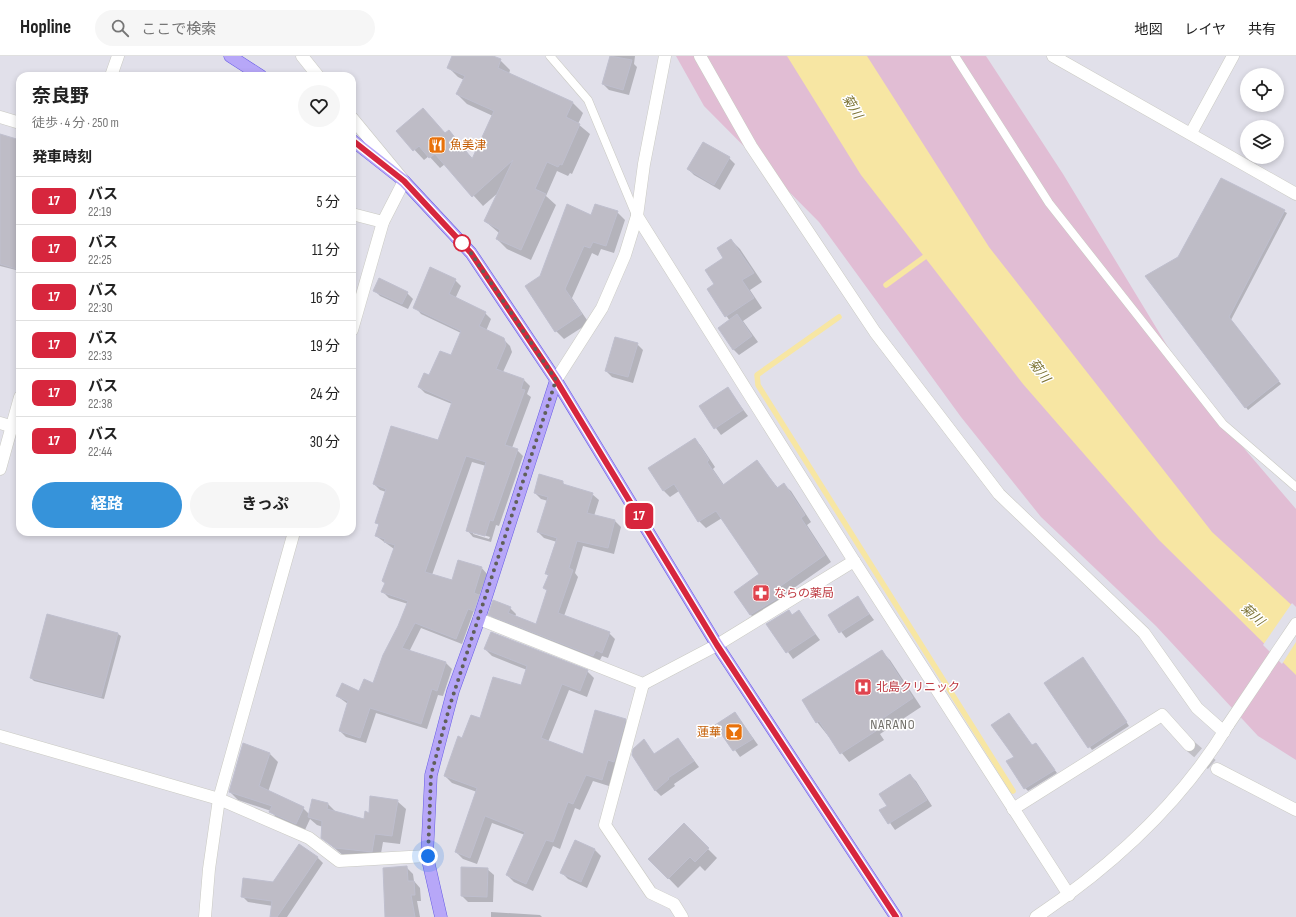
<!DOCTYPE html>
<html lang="ja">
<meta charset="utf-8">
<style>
:root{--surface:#fff;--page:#f6f6f6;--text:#222;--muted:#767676;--line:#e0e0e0;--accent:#3693da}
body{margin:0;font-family:"Sofia Sans Condensed","Noto Sans JP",sans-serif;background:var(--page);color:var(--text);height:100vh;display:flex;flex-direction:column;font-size:15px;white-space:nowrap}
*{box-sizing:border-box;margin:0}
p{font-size:13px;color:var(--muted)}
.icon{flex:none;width:22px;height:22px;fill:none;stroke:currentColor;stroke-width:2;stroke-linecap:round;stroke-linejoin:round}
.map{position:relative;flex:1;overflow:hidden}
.details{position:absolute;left:16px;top:16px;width:340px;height:464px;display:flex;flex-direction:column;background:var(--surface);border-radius:12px;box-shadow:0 2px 6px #0003}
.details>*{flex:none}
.badge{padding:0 8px;border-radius:6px;font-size:14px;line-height:26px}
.fabs{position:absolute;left:1240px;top:12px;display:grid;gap:8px}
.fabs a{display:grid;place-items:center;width:44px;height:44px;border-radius:50%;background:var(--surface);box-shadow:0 2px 6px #0003;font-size:20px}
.you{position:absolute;width:20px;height:20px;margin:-10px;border:3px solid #fff;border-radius:50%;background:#1a73e8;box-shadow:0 0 0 6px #1a73e833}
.map>.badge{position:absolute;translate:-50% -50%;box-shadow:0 0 0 2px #fff}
h2{padding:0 16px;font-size:15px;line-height:36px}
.round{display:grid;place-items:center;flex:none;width:42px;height:42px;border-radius:21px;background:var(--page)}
.head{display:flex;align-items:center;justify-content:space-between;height:68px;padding:0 16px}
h1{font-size:19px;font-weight:700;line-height:30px}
.cta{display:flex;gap:8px;margin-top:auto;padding:8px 16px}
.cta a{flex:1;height:46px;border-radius:24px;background:var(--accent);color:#fff;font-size:16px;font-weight:700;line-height:46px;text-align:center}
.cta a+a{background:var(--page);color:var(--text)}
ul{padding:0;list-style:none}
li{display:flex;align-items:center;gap:12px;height:48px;padding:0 16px;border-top:1px solid var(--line)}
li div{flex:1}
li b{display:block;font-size:15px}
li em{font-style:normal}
li .badge{min-width:44px;font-weight:700;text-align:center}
header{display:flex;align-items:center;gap:24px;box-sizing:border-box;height:56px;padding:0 20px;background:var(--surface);border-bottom:1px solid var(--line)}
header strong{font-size:19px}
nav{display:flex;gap:22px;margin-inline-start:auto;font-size:14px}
.search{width:280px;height:36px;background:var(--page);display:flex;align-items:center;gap:10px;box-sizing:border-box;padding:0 14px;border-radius:22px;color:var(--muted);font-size:15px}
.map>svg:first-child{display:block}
.green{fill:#e1bdd4}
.water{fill:#f7e6a3}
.pier{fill:#e1e0ea}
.shadow{fill:#0003;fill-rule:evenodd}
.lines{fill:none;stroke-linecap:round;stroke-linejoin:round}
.stream{stroke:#f7e6a3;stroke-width:5.5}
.building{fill:#bebcc6;stroke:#bfbfce}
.minor-tunnel{stroke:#c1c0c6;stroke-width:12;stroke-dasharray:12 6;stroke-linecap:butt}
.service-casing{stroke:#cacac3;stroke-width:9}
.minor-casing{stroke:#cacac3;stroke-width:13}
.tertiary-casing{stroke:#cacac3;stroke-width:13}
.primary-casing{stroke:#685ee5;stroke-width:13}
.service{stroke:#fff;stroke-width:8}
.minor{stroke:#fff;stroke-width:12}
.tertiary{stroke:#fff;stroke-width:12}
.primary{stroke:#b7a7f8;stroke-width:12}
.line-casing{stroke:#fff;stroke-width:9}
.line{stroke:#d7263d;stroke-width:6}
.walk{stroke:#605f59;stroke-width:4;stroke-dasharray:0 7.2}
.stop-dot{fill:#fff;stroke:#d7263d;stroke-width:2}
.labels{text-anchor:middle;stroke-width:3;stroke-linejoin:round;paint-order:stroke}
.food-label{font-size:12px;fill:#c56008;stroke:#fff;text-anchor:start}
.health-label{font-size:12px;fill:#be3a42;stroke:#fff;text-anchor:start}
.water-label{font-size:13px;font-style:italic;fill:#7d7435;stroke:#fff}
.quarter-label{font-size:14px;letter-spacing:1px;fill:#72706a;stroke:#fff}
</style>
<header>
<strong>Hopline</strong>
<div class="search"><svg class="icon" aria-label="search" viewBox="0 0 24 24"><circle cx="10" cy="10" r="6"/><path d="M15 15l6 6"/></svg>ここで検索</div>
<nav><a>地図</a><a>レイヤ</a><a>共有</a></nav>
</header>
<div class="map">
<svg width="1296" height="861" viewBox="0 0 1296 861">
<rect width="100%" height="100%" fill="#e1e0ea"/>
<polygon class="green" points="676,0 986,0 1063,118 1194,334 1296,453 1296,704 1258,680 1156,570 1041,461 961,361 819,166 704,50"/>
<polygon class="water" points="787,0 867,0 989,191 1212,476 1296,553 1296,619 1159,484 1023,328 861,119"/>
<polygon class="pier" points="1292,547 1296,551 1296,586 1282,608 1263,589"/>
<g class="shadow">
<polygon points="453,0 491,0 500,4 510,14 509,18 573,47 583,57 578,68 590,78 572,118 570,117 568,120 557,115 546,140 556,149 531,204 507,193 497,183 499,177 485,165 499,136 483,150 445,108 440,112 429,100 424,104 397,75 446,78 449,75 473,103 493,60 467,48 457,38 464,24 458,21 448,11"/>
<polygon points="611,0 635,0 634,8 637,11 629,39 609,34 603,28"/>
<polygon points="0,79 20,85 20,215 0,210"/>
<polygon points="729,102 735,108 720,134 694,119 688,113"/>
<polygon points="1221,123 1287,157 1231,264 1281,328 1248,354 1147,220 1179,202"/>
<polygon points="617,156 625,164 614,197 601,193 598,200 592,197 572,242 589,267 564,283 556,275 540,221 592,160"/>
<polygon points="731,184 740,193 762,226 750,234 762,252 743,265 758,286 739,299 733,293 730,265 708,234 716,228"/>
<path d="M455,224L461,230L455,243L485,257L491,263L486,275L503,283L510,290L512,296L503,316L524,324L530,330L527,338L531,341L512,392L517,394L523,400L499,470L496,469L491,486L473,481L467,474L486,410L472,406L432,519L453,526L481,511L487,518L462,588L421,572L409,596L446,607L452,613L443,640L438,639L427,673L376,657L366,687L346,681L340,675L348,648L337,640L360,636L374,629L408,548L389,542L383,536L386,528L383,525L394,493L376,480L380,470L376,466L386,436L380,434L374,428L438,385L452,348L425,337L419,331L451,301L461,277L421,258L415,251ZM473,476L490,481L489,483L473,478Z"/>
<polygon points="374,234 407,237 413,243 408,253 380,240"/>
<polygon points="637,288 643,294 633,327 612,321 606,315"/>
<polygon points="727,332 748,360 721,379 700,350"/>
<polygon points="695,383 701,390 715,411 713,413 724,429 756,405 778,432 784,429 791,435 811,466 807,469 831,506 781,541 786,548 757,565 750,558 760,519 722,462 706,472 699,465 679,435 670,441 663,434"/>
<polygon points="562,426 567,431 592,438 599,444 594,460 615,465 621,471 614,498 583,490 575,517 578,521 564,560 609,577 615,583 608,602 602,600 599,606 495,564 489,558 494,546 510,552 516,558 515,561 537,569 548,535 545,532 549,520 546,518 557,486 544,482 538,476 548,445 541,443 535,437"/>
<polygon points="857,541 874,564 846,582 829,560"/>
<polygon points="788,555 793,560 799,556 820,584 793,603 768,568"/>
<polygon points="48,559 118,578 121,580 104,643 34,625 31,622"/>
<polygon points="485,593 587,615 594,622 587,641 569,634 548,686 584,699 625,664 632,671 615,711 609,730 593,725 580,754 575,752 560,793 553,790 533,835 514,826 507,819 525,779 492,767 477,808 463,803 456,796 477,736 452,727 445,720 463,683 480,663 521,631 527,614 492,600"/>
<polygon points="881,595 890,604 921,651 880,678 884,684 849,706 817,666"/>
<polygon points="1083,602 1129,670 1092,694 1046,627"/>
<polygon points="735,657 758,689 740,701 717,669"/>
<polygon points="678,683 699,711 674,728 675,730 661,740 655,734 644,685 655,699"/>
<polygon points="1036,688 1057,717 1028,735 1025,732 1032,690"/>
<polygon points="270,698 278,706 268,736 303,752 309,758 328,748 336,756 365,764 370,758 397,745 406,753 400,788 383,786 380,803 344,800 322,782 323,771 317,769 310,763 304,776 278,764 271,755 238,744 230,736"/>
<polygon points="910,719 916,725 932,750 895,774 881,754 888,750"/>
<polygon points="684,769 717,802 705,815 700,810 678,832 650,803"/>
<polygon points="575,786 595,794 601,800 587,832 568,823 562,817"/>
<polygon points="317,801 323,807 287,861 271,861 273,850 248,846 242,840 273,827"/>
<polygon points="407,812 413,818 414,825 420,832 421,845 417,845 420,861 386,861"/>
<polygon points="487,813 494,819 493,846 468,846 462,840"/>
<polygon points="491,856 540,859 542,861 491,861"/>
</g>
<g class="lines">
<g class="stream">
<polyline points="886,229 930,197"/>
<polyline points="839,261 757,319 758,329 1013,735"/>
</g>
</g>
<g class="building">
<polygon points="452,0 493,0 501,3 498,12 573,46 566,61 580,68 562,109 560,108 558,111 547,106 535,133 546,138 521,194 496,183 500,174 484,165 513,104 472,141 435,98 429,102 419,90 413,95 396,75 423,52 445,77 449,74 472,103 494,55 456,38 465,20 447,12"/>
<polygon points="610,0 632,4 623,34 602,28"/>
<polygon points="0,78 20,84 20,214 0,208"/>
<polygon points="703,86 730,101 714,129 687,113"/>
<polygon points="1221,122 1285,154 1229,261 1279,325 1245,352 1145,220 1178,201"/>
<polygon points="567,148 591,159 595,148 618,155 606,190 593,186 590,192 584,190 565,233 582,258 555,276 525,230 540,220"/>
<polygon points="731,183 754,217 742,224 754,242 725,261 707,233 714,228 705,214 723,202 717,192"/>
<polygon points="430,211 456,223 449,238 486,256 479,270 504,282 506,289 496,313 524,323 521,333 525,334 505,389 518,393 493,465 490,464 485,480 466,475 486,406 466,400 425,516 452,524 458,504 482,511 474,537 479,539 474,555 468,553 456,583 415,567 402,592 446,606 437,635 432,633 421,668 370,652 360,682 339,675 348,645 336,640 342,627 359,635 364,623 373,627 383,599 398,570 408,545 381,536 385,527 382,525 395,489 384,486 385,483 375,480 379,468 375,467 386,433 373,428 391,370 438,384 452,346 418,331 424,317 429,319 440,295 451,299 461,275 413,252"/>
<polygon points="379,222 408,236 402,248 373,235"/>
<polygon points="737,258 752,280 733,294 718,272"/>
<polygon points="615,281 638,287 628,321 605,315"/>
<polygon points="728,331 743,354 714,373 699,350"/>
<polygon points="695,382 709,404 707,406 723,429 757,404 777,432 784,427 805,459 801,462 825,499 775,534 780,541 750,559 734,536 759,518 716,455 698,466 674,428 663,435 648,412"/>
<polygon points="539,418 563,425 563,428 593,437 587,457 615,464 608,492 577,485 569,512 573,514 558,557 610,576 602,597 596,594 593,600 488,559 493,544 511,551 508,557 536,568 547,534 543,532 549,518 545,518 557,482 537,476 548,441 534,437"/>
<polygon points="858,540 869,558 839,577 828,559"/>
<polygon points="789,554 792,559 799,554 815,578 786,597 766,568"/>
<polygon points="47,558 118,577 101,641 30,622"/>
<polygon points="491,576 588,614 580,635 562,628 541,682 583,698 595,654 626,663 614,706 608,704 602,724 586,719 573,748 568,746 553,786 546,784 526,828 506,819 525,776 485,760 470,802 455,796 477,732 444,720 458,680 462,682 471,659 480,662 493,621 521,629 527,610 484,593"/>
<polygon points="882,594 913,642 873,669 876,675 840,698 819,665 816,667 802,644"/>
<polygon points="1083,601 1127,666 1088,692 1044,627"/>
<polygon points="735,656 753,683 733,695 715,669"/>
<polygon points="1009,657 1032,689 1036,687 1055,714 1024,733 1006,705 1014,701 991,669"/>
<polygon points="678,682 694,705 668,722 669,723 655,735 632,699 633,693 644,683 654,698"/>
<polygon points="243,687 270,697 259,730 304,751 296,768 269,756 272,750 229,736"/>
<polygon points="910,718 927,744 888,768 879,754 887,750 879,738"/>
<polygon points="370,740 398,744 392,780 375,778 372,796 335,792 321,782 322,765 308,761 312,743 328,747 327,753 364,763 365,755 369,757"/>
<polygon points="684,767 709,792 695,806 690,801 668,823 648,803"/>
<polygon points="575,784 595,793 581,826 560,817"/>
<polygon points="299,788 318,801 277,861 270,861 272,845 241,841 243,822 273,826"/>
<polygon points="407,810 408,825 414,825 415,839 411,839 415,861 385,861 383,812"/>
<polygon points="461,811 488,812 487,841 461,840"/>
</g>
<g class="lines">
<polyline class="minor-tunnel" points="1189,689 1217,713"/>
<defs>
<g id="service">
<polyline points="550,0 588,44 636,159"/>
<polyline points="955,0 1049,147 1223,368 1296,431"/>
</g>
<g id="minor">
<polyline points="302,0 318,20"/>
<polyline points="700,0 751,90 875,276 999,438 1144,577 1197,652 1224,676"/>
<polyline points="1053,0 1296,138"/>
<polyline points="111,20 118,0"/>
<polyline points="0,61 20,67"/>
<polyline points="352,62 404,125 383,166 352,274"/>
<polyline points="1191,77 1233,0"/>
<polyline points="352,158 383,166"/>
<polyline points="637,160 854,505 1069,839"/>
<polyline points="556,324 602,252 625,199 637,160 644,108 665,0"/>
<polyline points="0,367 20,373"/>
<polyline points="0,413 20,341"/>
<polyline points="479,563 643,628 717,589 854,505"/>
<polyline points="643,628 605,769 651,837 674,848 682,861"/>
<polyline points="1228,669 1296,568"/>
<polyline points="0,680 219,743 309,782 339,805 427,800"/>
<polyline points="1217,713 1296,754"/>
<polyline points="1013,753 1162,659 1189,689"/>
<polyline points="205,861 209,813 219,743 294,476"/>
</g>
<path id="tertiary" d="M1036,861C1112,810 1180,749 1228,669"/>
<g id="primary">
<polyline points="230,0 261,20"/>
<polyline points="352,84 404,125 471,197 556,324 717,589 896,861"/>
<polyline points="441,861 427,800 431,719 453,635 479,563 556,324"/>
</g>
</defs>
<use href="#service" class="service-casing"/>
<use href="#minor" class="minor-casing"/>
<use href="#tertiary" class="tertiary-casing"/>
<use href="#primary" class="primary-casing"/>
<use href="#service" class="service"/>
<use href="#minor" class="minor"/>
<use href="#tertiary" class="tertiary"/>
<use href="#primary" class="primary"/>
</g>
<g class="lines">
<defs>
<polyline id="line" points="352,84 404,125 471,197 556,324 717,589 896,861"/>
</defs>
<use href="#line" class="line-casing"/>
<use href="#line" class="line"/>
<polyline class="walk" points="428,800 431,719 450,649 556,324 471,197 462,187"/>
</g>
<defs>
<symbol id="restaurant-square" viewBox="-11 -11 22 22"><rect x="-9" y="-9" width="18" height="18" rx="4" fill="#e8710a" stroke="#fff"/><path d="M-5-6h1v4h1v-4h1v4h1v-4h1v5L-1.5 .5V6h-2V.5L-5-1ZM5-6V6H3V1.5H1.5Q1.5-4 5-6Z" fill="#fff"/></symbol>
<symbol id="pharmacy-square" viewBox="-11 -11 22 22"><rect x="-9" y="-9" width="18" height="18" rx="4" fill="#e0444e" stroke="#fff"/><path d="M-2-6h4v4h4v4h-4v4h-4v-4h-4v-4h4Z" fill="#fff"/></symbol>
<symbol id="hospital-square" viewBox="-11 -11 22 22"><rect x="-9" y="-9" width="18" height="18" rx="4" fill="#e0444e" stroke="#fff"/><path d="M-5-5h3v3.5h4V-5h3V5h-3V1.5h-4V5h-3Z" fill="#fff"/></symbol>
<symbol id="bar-square" viewBox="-11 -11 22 22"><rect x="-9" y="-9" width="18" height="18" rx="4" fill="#e8710a" stroke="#fff"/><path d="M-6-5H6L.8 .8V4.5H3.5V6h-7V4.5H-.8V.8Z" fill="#fff"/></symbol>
</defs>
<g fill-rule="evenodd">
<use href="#restaurant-square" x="427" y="79" width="20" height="20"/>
<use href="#pharmacy-square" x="751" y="527" width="20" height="20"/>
<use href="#hospital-square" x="853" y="621" width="20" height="20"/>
<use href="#bar-square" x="724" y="666" width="20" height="20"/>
</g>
<circle class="stop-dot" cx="462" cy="187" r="8"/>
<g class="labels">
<g class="food-label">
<text x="450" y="93">魚美津</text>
<text x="721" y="680" text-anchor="end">蓮華</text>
</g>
<g class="health-label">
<text x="774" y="541">ならの薬局</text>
<text x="876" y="635">北島クリニック</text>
</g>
<g class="water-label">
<text transform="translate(853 50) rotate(59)" y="5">菊川</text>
<text transform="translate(1040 314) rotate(53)" y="5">菊川</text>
<text transform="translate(1253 558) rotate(42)" y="5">菊川</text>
</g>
<g class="quarter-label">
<text x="893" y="673">NARANO</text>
</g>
</g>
</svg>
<div class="fabs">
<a><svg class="icon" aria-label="locate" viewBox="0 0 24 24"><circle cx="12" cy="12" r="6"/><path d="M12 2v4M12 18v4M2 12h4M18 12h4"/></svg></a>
<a><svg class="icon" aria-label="layers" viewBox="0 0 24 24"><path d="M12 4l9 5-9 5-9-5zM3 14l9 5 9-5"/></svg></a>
</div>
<div class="you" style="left:428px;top:800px"></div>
<b class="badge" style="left:639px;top:460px;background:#d7263d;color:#fff">17</b>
<section class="details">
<div class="head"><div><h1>奈良野</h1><p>徒歩 · 4 分 · 250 m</p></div><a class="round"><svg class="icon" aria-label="heart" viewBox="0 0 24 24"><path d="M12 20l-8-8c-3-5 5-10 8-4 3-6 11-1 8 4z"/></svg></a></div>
<h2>発車時刻</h2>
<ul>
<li><span class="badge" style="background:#d7263d;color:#fff">17</span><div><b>バス</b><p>22:19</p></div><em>5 分</em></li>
<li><span class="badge" style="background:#d7263d;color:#fff">17</span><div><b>バス</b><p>22:25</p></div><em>11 分</em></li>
<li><span class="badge" style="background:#d7263d;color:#fff">17</span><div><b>バス</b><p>22:30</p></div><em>16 分</em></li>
<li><span class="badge" style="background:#d7263d;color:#fff">17</span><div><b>バス</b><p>22:33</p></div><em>19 分</em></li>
<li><span class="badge" style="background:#d7263d;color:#fff">17</span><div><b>バス</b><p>22:38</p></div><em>24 分</em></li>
<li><span class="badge" style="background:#d7263d;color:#fff">17</span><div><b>バス</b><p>22:44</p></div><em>30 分</em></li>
</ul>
<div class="cta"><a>経路</a><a>きっぷ</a></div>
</section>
</div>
